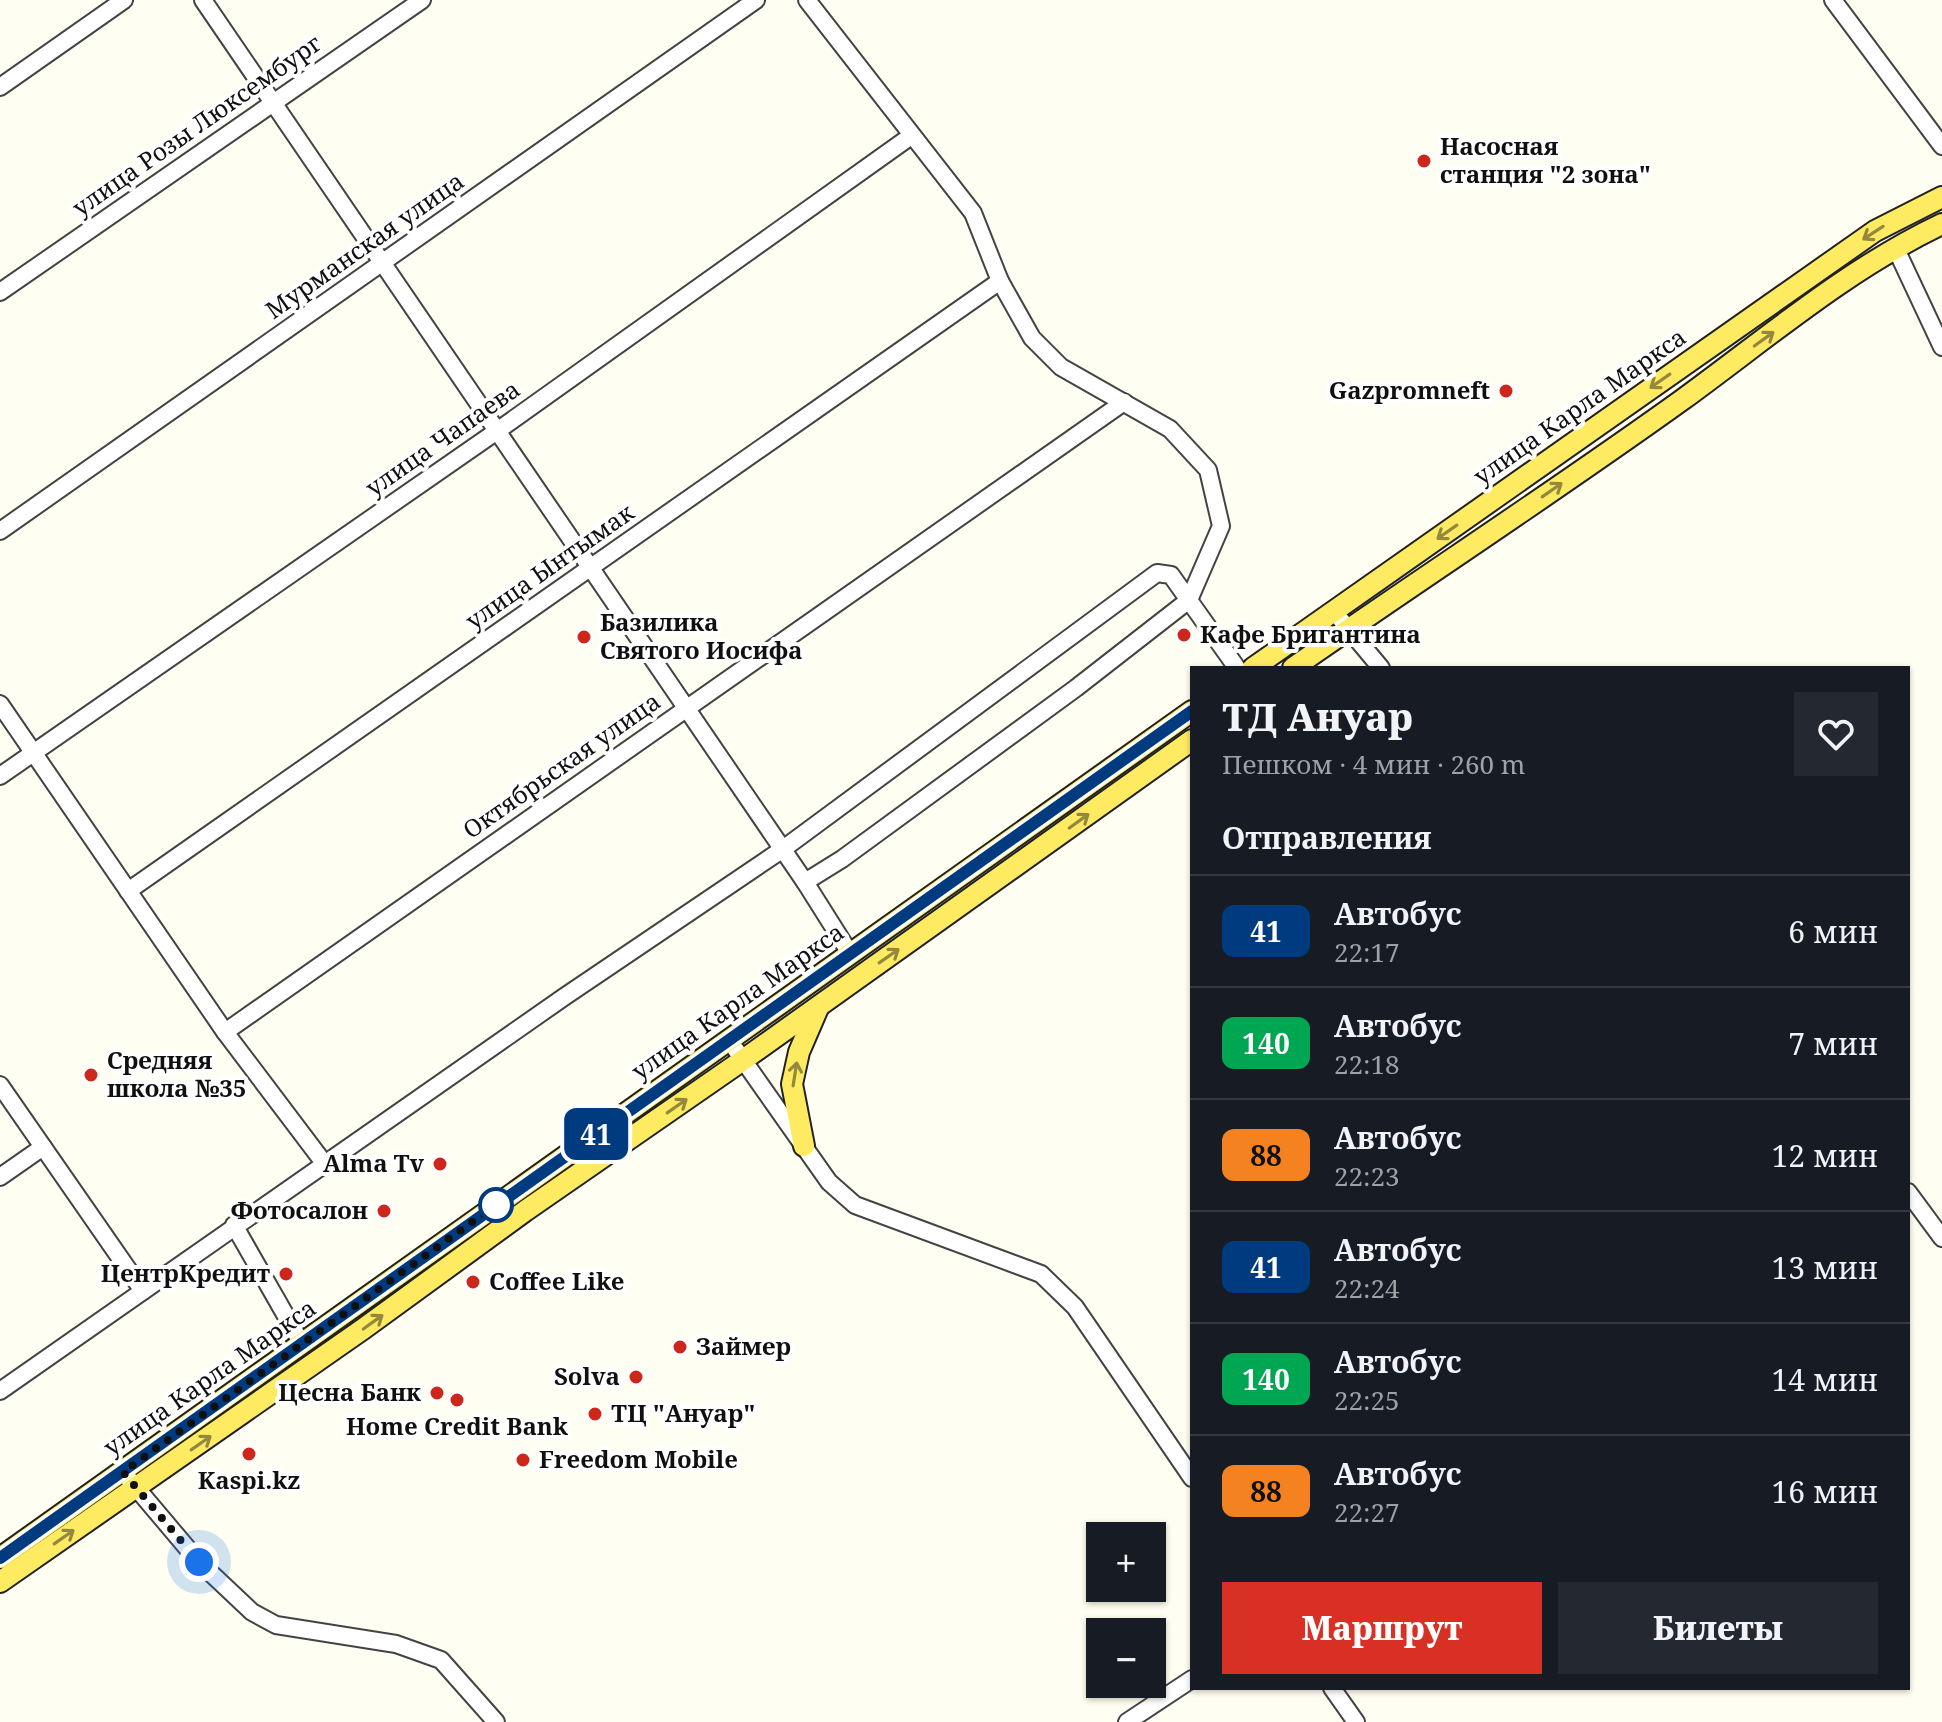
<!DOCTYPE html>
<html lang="ru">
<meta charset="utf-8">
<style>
:root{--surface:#171b24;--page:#242831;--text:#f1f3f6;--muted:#9ea1a6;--line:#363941;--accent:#d93025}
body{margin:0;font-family:"Noto Serif",serif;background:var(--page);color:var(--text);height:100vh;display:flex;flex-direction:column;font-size:30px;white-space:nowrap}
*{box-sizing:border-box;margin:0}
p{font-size:26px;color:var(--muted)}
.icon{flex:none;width:44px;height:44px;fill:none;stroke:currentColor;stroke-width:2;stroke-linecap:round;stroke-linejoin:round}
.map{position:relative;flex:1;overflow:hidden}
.panel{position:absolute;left:1190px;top:666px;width:720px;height:1024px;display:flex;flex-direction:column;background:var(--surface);border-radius:0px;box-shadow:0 2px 6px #0004}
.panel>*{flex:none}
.badge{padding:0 16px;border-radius:12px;font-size:28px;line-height:52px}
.controls{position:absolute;left:1086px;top:1522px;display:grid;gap:16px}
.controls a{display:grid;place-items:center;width:80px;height:80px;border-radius:0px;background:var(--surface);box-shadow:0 2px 6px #0004;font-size:40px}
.you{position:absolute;width:40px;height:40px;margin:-20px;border:6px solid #fff;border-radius:50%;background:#1a73e8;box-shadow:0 0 0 12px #1a73e833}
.map>.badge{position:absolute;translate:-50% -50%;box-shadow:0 0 0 4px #fff}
h2{padding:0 32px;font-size:30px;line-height:72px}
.round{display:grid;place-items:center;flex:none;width:84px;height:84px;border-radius:0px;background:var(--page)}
.overview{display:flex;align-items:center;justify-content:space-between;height:136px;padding:0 32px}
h1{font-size:38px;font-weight:800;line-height:60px}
.action{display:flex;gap:16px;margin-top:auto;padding:16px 32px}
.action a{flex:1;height:92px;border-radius:0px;background:var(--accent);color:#fff;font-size:32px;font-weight:800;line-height:92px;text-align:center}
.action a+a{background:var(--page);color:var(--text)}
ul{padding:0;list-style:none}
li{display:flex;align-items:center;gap:24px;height:112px;padding:0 32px;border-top:2px solid var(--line)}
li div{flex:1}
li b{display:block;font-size:30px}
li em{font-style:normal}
li .badge{min-width:88px;font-weight:700;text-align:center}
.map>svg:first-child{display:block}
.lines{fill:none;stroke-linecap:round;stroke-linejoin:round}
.minor-casing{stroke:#434343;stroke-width:20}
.major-casing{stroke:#212121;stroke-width:24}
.minor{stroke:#fff;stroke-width:16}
.major{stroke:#ffeb62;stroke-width:20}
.oneway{stroke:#93883d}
.line-casing{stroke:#fff;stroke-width:18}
.line{stroke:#003b80;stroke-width:12}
.walk{stroke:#101010;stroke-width:8;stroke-dasharray:0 14.4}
.poi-dot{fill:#cd261a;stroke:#fff;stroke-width:3}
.stop-dot{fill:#fff;stroke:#003b80;stroke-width:4}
.labels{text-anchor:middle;stroke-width:8;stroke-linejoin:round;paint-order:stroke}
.street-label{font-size:24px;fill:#101010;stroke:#fff}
.poi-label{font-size:24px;font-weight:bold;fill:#101010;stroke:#fff;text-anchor:start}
</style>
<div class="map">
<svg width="1942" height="1722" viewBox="0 0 1942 1722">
<rect width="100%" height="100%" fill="#fffef2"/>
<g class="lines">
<defs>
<g id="minor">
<polyline points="203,0 805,882 851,955"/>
<polyline points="1833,0 1942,146"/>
<polyline points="0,87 124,0"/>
<polyline points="1896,249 1942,347"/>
<polyline points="0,292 422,0"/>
<polyline points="0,531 756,0"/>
<polyline points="1341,620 1381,668"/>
<polyline points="0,704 225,1032 324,1163"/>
<polyline points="0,776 497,431 911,136"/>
<polyline points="805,882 842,859 1076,688 1189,600 1221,526 1208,470 1170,429 1061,367 1032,338 1000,281 973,213 807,0"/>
<polyline points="128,891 1000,281"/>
<polyline points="225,1032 1124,402"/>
<polyline points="729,1040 829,1182 855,1205 1041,1274 1075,1307 1192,1478"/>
<polyline points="0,1085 143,1291"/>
<polyline points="0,1177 43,1147"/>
<polyline points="1908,1192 1942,1238"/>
<polyline points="234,1225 302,1344"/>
<polyline points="0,1391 564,997 783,849 1157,573 1171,575 1237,668"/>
<polyline points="128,1478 199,1562 252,1612 276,1625 396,1644 441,1660 496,1722"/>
<polyline points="1332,1688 1356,1722"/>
<polyline points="1127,1722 1192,1679"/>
</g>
<g id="major">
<polyline points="1253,668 1875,231 1942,197"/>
<path d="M1293,668C1422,578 1554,492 1682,400C1766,339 1847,269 1942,224"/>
<polyline points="804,1146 792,1084 799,1052 818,1008"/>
<polyline points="0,1558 1192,711"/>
<polyline points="0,1582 363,1329 525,1211 743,1060 1192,740"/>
</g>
</defs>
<use href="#minor" class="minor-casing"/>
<use href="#major" class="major-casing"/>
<use href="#minor" class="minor"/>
<use href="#major" class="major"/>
</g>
<defs><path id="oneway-shaft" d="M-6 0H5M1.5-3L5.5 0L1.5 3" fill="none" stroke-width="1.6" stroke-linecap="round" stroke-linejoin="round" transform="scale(2)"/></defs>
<g class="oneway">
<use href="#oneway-shaft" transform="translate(1873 233) rotate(147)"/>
<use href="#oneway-shaft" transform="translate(1764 339) rotate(-36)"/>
<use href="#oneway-shaft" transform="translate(1660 381) rotate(145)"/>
<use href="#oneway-shaft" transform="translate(1552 490) rotate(-35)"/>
<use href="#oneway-shaft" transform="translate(1447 532) rotate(145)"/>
<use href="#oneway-shaft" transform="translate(1079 821) rotate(-36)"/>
<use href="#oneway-shaft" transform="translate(889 956) rotate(-35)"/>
<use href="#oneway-shaft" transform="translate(795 1074) rotate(-81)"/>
<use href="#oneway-shaft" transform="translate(677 1106) rotate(-35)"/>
<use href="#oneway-shaft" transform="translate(373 1322) rotate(-36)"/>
<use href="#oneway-shaft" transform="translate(201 1443) rotate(-35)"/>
<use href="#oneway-shaft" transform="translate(64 1537) rotate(-35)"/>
</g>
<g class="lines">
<defs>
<polyline id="line" points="0,1558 1192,711"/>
</defs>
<use href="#line" class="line-casing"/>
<use href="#line" class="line"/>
<polyline class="walk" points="199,1562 123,1472 496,1205"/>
</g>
<g class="poi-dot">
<circle cx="1424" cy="161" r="8"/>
<circle cx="1506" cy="391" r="8"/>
<circle cx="1184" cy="635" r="8"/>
<circle cx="584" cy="637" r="8"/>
<circle cx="91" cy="1075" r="8"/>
<circle cx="440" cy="1164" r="8"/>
<circle cx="384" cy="1211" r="8"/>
<circle cx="286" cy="1274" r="8"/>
<circle cx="473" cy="1282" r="8"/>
<circle cx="680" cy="1347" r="8"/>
<circle cx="636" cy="1377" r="8"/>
<circle cx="437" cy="1393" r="8"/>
<circle cx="457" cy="1400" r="8"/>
<circle cx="595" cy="1414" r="8"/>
<circle cx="249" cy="1454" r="8"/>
<circle cx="523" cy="1460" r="8"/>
</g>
<circle class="stop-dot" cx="496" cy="1205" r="16"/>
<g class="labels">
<g class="street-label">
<text transform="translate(197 126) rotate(-35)" y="8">улица Розы Люксембург</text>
<text transform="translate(365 246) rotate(-35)" y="8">Мурманская улица</text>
<text transform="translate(1580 407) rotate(-35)" y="8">улица Карла Маркса</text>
<text transform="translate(443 439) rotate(-35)" y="8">улица Чапаева</text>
<text transform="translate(550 567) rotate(-35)" y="8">улица Ынтымак</text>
<text transform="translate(562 766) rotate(-35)" y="8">Октябрьская улица</text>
<text transform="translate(738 1002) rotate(-35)" y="8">улица Карла Маркса</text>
<text transform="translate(210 1378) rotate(-35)" y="8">улица Карла Маркса</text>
</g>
<g class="poi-label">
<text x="1440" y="155">Насосная<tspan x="1440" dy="28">станция "2 зона"</tspan></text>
<text x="1490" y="399" text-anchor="end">Gazpromneft</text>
<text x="600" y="631">Базилика<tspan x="600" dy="28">Святого Иосифа</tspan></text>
<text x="1200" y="643">Кафе Бригантина</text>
<text x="107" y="1069">Средняя<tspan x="107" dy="28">школа №35</tspan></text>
<text x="424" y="1172" text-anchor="end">Alma Tv</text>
<text x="368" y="1219" text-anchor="end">Фотосалон</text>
<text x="270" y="1282" text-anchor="end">ЦентрКредит</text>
<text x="489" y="1290">Coffee Like</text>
<text x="696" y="1355">Займер</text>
<text x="620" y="1385" text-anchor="end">Solva</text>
<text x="421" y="1401" text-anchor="end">Цесна Банк</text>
<text x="611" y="1422">ТЦ "Ануар"</text>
<text x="457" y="1435" text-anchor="middle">Home Credit Bank</text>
<text x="539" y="1468">Freedom Mobile</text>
<text x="249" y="1489" text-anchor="middle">Kaspi.kz</text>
</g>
</g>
</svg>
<div class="controls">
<a>+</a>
<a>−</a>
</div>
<div class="you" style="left:199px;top:1562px"></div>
<b class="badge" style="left:596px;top:1134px;background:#003b80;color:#fff">41</b>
<section class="panel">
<div class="overview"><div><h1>ТД Ануар</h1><p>Пешком · 4 мин · 260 m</p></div><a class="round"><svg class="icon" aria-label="heart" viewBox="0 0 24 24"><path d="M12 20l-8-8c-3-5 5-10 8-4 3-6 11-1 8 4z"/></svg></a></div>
<h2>Отправления</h2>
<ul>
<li><span class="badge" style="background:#003b80;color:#fff">41</span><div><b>Автобус</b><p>22:17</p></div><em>6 мин</em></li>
<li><span class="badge" style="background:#00a651;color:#fff">140</span><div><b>Автобус</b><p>22:18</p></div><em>7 мин</em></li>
<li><span class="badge" style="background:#f58220;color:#111">88</span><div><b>Автобус</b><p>22:23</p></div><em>12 мин</em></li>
<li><span class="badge" style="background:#003b80;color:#fff">41</span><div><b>Автобус</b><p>22:24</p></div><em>13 мин</em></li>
<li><span class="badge" style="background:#00a651;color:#fff">140</span><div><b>Автобус</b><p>22:25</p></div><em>14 мин</em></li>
<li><span class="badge" style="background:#f58220;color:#111">88</span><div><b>Автобус</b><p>22:27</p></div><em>16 мин</em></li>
</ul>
<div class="action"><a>Маршрут</a><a>Билеты</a></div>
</section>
</div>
